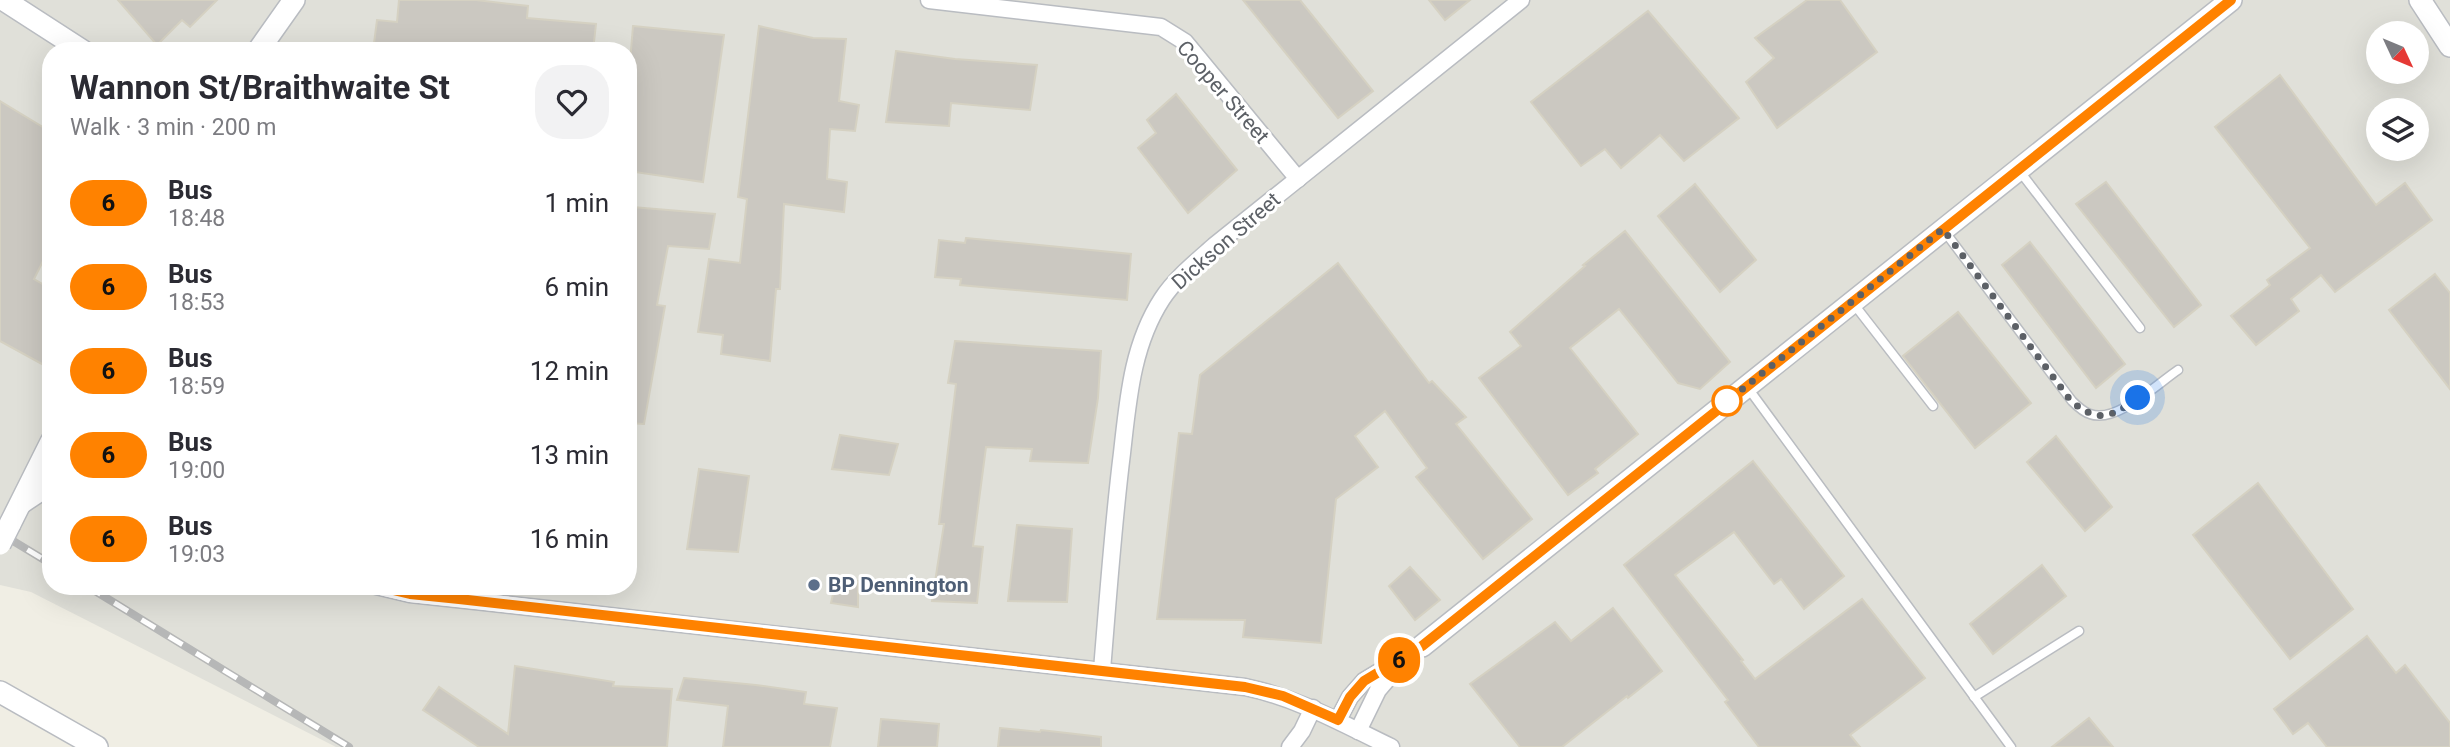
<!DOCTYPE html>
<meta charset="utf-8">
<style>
:root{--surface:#fff;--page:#f2f2f3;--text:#2b2b33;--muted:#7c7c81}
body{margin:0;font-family:Roboto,sans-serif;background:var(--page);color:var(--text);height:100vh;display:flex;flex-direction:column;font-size:26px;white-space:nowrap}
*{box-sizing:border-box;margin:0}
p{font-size:23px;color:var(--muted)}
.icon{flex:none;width:38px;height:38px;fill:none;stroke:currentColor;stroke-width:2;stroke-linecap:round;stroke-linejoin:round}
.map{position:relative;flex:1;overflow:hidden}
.details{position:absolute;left:42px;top:42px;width:595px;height:553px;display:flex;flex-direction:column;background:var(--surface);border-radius:28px;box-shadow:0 7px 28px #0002}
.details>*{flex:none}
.badge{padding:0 14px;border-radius:23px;font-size:24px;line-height:46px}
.needle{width:46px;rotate:134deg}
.buttons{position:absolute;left:2366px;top:21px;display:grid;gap:14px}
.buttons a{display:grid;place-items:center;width:63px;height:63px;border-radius:50%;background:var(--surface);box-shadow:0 7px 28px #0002;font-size:35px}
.you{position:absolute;width:35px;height:35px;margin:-18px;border:5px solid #fff;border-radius:50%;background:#1a73e8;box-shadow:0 0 0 10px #1a73e833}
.map>.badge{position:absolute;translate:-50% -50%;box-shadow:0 0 0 4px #fff}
.round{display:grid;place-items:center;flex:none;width:74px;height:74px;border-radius:28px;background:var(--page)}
.headline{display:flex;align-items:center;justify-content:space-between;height:119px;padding:0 28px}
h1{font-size:33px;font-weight:700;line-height:52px}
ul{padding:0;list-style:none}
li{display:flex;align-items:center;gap:21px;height:84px;padding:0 28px}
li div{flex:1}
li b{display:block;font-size:26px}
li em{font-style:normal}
li .badge{min-width:77px;font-weight:700;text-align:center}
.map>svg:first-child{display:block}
.industrial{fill:#e0e0d9;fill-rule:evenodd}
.building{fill:#cbc8c1;stroke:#d5d1c2;stroke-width:2}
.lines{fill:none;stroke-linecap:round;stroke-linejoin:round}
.service-casing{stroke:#b9bcc1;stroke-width:11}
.minor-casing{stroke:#b9bcc1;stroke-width:19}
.tertiary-casing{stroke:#b9bcc1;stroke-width:24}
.service{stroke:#fff;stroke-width:8}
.minor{stroke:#fff;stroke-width:16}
.tertiary{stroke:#fff;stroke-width:21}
.rail-casing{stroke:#b6b7b7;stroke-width:8}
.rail{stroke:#fff;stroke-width:5;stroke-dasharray:16;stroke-linecap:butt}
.tertiary-bridge-casing{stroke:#b9bcc1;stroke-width:24;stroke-linecap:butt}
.tertiary-bridge{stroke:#fff;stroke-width:21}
.line-casing{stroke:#fff;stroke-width:16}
.line{stroke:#ff8200;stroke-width:10}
.walk{stroke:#5c6066;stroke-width:7;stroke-dasharray:0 12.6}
.stop-dot{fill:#fff;stroke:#ff8200;stroke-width:3.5}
.service-dot{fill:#5c6f8a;stroke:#fff;stroke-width:2.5}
.labels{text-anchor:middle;stroke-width:6;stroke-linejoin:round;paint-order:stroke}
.street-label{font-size:21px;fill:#5c6066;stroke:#fff}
.service-label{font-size:21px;font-weight:bold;fill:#4e5e75;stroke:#fff;text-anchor:start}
</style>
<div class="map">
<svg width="2450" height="747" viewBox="0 0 2450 747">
<rect width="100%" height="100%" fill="#f0eee4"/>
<path class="industrial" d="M0,0H2450V747H336L31,592L0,585ZM2378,33H2417V72H2378ZM51,51H628V586H51ZM2378,110H2417V149H2378Z"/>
<g class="building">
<polygon points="118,0 217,0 190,27 182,20 157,45"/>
<polygon points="399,0 476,0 528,6 527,18 596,24 593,51 373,51 377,20 397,22"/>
<polygon points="1243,0 1300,0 1373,91 1338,118"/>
<polygon points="1429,0 1470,0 1445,20"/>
<polygon points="1807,0 1840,0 1877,52 1777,128 1746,82 1774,58 1755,38"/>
<polygon points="1648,11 1739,118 1684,161 1660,135 1621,168 1605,149 1581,166 1531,102"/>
<polygon points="633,26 724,35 703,182 628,171 628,86"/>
<polygon points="759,26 813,38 846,39 839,101 859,105 855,131 830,129 827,179 847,182 844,212 784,204 780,289 776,289 770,361 721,354 723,335 698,332 709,259 740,263 747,199 738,197"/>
<polygon points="896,51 955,59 1037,65 1030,110 951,103 949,126 886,122"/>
<polygon points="2280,75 2376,205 2405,183 2432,220 2335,292 2321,275 2291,299 2299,311 2256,345 2231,316 2270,285 2267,280 2310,248 2215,127"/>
<polygon points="1176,94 1237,170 1188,213 1138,148 1156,133 1147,120"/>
<polygon points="0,101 51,132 51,245 34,279 51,289 51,369 0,341"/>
<polygon points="2106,182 2201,305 2174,327 2076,204"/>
<polygon points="1695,184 1756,260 1720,292 1658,216"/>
<polygon points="632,207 715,214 709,249 668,246 657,305 665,306 644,424 628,423 628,230"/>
<polygon points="1625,231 1730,362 1700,389 1678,383 1619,309 1570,348 1638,434 1595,469 1598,473 1568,495 1479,378 1521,346 1510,332 1585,266 1583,265"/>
<polygon points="966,238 1131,254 1127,300 960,285 961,279 935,277 939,240 965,243"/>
<polygon points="2030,242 2125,364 2096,388 2002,265"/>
<polygon points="1338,263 1429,383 1432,381 1466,417 1456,424 1532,519 1483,559 1416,477 1427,468 1385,411 1355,436 1378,467 1336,499 1321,643 1243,637 1245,620 1157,619 1179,433 1192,434 1200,375"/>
<polygon points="2435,274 2450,293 2450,389 2389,310"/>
<polygon points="1958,312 2031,403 1975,448 1903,356"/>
<polygon points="955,341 1101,351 1098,398 1088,463 1030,461 1032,449 986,447 973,546 983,547 977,603 932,601 944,524 939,524 956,384 948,383"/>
<polygon points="840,435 898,444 889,475 832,469"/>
<polygon points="2056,436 2112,507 2085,531 2027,462"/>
<polygon points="1753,461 1844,576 1804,609 1781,579 1774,584 1734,532 1675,575 1743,660 1741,661 1755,679 1862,599 1925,678 1850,735 1860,747 1759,747 1725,702 1728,700 1624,565"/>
<polygon points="699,469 749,476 738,552 687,549"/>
<polygon points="2258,483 2353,609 2290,659 2193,535"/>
<polygon points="1017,525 1072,529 1067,602 1008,601"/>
<polygon points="2042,565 2066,596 1993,654 1970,624"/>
<polygon points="1410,567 1440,600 1415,620 1389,586"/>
<polygon points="837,576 858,581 858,607 831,603"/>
<polygon points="1613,608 1662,671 1628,698 1627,696 1562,747 1520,747 1470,684 1555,622 1571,641"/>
<polygon points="2367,636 2396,673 2405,665 2450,723 2450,747 2327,747 2308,723 2293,734 2274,709"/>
<polygon points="515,666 614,682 613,686 672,689 667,747 479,747 423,710 439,687 508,734"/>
<polygon points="684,678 756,685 806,692 804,704 837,708 830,747 723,747 728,706 677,700"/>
<polygon points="2089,718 2113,747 2052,747"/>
<polygon points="881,719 939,724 937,747 878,747"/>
<polygon points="1000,728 1040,732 1041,730 1101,737 1101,747 998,747"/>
</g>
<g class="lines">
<defs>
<g id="service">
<polyline points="2018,169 2140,328"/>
<path d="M1945,232L2072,401C2077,406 2083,412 2090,414C2116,424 2157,384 2178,370"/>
<polyline points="1853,303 1933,406"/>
<polyline points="1748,388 2011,747"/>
<polyline points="1974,697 2079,631"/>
</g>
<g id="minor">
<polyline points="929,0 1161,27 1185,42 1298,179"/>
<polyline points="21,506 51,486"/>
<path d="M376,586L410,594L484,602L1245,687C1298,698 1343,724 1391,747"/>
<path d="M1102,670C1108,598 1113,525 1122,453C1128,400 1132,345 1162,299C1175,279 1196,262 1214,246L1521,0"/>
<polyline points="1338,720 1350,697 1364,681 1422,646"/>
<polyline points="1358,731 1378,690 1401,663"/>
<polyline points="1290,747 1302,731 1313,708"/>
</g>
<g id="tertiary">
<polyline points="4,0 83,51"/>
<polyline points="2420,0 2450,46"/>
<polyline points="258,51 294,0"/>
<polyline points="10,524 51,442"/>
<polyline points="1422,646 2231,0"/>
<polyline points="0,692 97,747"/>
</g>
</defs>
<use href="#service" class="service-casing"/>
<use href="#minor" class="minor-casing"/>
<use href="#tertiary" class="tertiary-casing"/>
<use href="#service" class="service"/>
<use href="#minor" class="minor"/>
<use href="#tertiary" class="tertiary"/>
<defs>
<g id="rail">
<polyline points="0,533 51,564"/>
<polyline points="87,586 349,747"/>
</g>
</defs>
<use href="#rail" class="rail-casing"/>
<use href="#rail" class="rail"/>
<defs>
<polyline id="tertiary-bridge" points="0,544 10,524"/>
</defs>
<use href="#tertiary-bridge" class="tertiary-bridge-casing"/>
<use href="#tertiary-bridge" class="tertiary-bridge"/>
</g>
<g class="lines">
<defs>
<polyline id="line" points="376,586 410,594 459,599 1245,687 1283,696 1338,720 1350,697 1364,681 1422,646 2231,0"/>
</defs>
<use href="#line" class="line-casing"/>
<use href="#line" class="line"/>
<path class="walk" d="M1727,401L1725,403L1943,229L2071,401C2099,424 2111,417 2138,398"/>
</g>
<circle class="stop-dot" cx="1727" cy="401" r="14"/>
<circle class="service-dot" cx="814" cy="585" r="7"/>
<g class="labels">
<g class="street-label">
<text transform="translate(1223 92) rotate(49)" y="7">Cooper Street</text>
<text transform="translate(1226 241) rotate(-41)" y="7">Dickson Street</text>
</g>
<g class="service-label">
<text x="828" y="592">BP Dennington</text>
</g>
</g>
</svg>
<div class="buttons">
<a><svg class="needle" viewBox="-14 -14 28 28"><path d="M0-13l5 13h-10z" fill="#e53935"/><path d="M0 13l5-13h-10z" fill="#7c7c81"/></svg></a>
<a><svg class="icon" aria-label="layers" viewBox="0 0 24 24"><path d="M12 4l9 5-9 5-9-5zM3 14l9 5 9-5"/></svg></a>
</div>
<div class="you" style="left:2138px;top:398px"></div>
<b class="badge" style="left:1399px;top:660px;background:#ff8200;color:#111">6</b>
<section class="details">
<div class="headline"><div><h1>Wannon St/Braithwaite St</h1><p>Walk · 3 min · 200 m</p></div><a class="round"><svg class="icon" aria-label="heart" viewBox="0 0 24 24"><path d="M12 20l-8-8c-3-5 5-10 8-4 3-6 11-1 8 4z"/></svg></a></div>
<ul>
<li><span class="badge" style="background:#ff8200;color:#111">6</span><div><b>Bus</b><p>18:48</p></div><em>1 min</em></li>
<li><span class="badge" style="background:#ff8200;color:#111">6</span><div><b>Bus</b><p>18:53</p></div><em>6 min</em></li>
<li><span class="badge" style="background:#ff8200;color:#111">6</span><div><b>Bus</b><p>18:59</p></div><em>12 min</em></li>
<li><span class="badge" style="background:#ff8200;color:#111">6</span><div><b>Bus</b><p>19:00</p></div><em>13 min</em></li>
<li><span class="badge" style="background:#ff8200;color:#111">6</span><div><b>Bus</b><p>19:03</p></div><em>16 min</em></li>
</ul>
</section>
</div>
